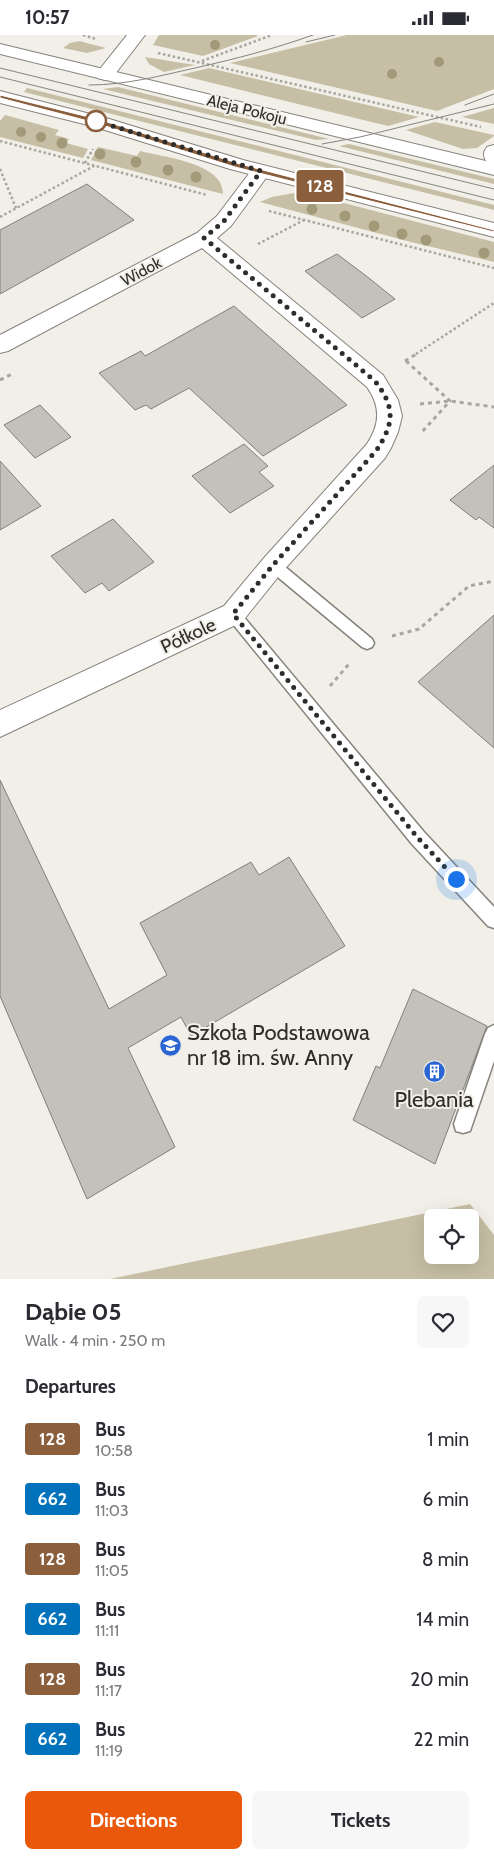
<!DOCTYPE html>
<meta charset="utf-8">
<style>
:root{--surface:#fff;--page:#f7f7f7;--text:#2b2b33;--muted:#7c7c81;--accent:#ea580c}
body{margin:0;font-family:Cabin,sans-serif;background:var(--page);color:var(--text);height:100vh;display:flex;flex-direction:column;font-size:19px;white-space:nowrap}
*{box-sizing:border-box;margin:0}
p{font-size:16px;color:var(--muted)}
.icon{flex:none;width:28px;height:28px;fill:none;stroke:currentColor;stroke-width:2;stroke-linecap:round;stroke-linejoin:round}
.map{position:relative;height:1244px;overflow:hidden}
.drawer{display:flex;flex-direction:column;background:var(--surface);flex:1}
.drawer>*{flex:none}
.badge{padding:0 10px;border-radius:4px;font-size:18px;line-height:32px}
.tools{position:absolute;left:424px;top:1174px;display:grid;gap:10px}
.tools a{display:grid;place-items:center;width:55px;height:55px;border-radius:8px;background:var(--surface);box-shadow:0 5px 20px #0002;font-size:25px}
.you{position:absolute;width:25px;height:25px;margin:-12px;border:4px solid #fff;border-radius:50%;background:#1a73e8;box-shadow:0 0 0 8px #1a73e833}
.map>.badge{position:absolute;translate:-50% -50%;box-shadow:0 0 0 2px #fff}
h2{padding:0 25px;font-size:19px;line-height:45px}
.round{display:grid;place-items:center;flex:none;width:52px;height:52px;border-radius:8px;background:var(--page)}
.headline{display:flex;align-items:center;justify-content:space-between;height:85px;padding:0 25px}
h1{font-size:24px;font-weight:800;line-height:38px}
.action{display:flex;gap:10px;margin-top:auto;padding:10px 25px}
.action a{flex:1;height:58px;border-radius:8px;background:var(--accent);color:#fff;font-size:20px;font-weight:800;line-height:58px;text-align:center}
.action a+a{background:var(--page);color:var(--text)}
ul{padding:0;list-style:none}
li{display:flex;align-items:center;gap:15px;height:60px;padding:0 25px}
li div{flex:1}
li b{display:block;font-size:19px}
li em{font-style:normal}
li .badge{min-width:55px;font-weight:700;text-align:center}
.status{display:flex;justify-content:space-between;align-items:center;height:35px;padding:0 25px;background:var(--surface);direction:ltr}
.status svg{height:14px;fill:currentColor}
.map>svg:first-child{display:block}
.green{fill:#c6bfa5;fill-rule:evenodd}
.building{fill:#c3c1ba;stroke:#807f78}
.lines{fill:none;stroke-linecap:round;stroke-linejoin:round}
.lane-casing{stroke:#84827b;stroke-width:3}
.street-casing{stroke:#84827b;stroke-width:2}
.secondary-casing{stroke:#84827b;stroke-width:2}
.path-far1{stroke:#a7a69f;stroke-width:2.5;stroke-dasharray:2.5 2.5;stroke-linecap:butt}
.path{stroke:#a7a69f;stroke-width:3;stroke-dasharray:4 4;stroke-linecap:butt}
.lane{fill:#fff;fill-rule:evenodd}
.street{fill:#fff;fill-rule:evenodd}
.secondary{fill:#fff;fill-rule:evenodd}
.tram{stroke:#85847e;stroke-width:1}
.tree{fill:#a29979}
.line{fill:#8b5e3c;stroke:#fff}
.walk{stroke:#2e2d2a;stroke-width:5;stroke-dasharray:0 9}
.stop-dot{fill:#fff;stroke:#8b5e3c;stroke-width:2.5}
.labels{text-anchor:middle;stroke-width:4;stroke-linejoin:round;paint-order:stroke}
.far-street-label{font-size:16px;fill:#2e2d2a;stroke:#f1efe7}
.street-label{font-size:19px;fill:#2e2d2a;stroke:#f1efe7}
.near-poi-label{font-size:22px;fill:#2e2d2a;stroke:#f1efe7;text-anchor:start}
</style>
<div class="status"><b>10:57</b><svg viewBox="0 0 49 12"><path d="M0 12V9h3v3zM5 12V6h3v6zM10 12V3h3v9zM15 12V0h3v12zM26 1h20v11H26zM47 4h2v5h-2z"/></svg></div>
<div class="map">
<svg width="494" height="1244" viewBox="0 0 494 1244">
<rect width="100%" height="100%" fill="#f1efe7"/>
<g class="green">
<polygon points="159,0 256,0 258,1 203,21 153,10"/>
<polygon points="347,0 494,0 494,54 437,76 230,28"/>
<polygon points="80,6 83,7 106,13 87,18 63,13 70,8"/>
<polygon points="145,22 195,30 164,37 149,29"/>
<polygon points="209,33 419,82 388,91 180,40"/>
<polygon points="118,52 329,104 316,105 103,54"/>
<polygon points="27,53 494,170 494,175 24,57"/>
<polygon points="494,73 494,89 462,82"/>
<polygon points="5,80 59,95 55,100 69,104 66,108 88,114 83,123 0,102 0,86"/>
<polygon points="435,87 494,100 494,101 477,113 463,114 406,95"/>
<polygon points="349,109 494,144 494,149 339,111"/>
<path d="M98,112L137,121L140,116C163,122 224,128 223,159L91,125Z"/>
<polygon points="294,158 317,161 494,207 494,227 411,207 260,167 272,162"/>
<path d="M470,1169L494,1200V1244H110ZM470,1182V1220H432V1182Z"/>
</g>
<g class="building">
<polygon points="87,149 134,185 0,259 0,195"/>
<polygon points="337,219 365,240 395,264 362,283 305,236"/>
<polygon points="234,271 347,370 263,421 189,353 151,374 146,370 135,375 99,338 141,316 145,321"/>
<polygon points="40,370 71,402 35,423 4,390"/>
<polygon points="244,409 268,431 259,437 274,451 230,478 192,441"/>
<polygon points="0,426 41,471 0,495"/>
<polygon points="494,430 494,493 479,482 476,485 450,465"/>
<polygon points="113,484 154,527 109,556 102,548 85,558 51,521"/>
<polygon points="494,580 494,713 418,647"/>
<polygon points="0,745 109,974 167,940 140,888 251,827 259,840 289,822 345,911 191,1001 181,982 128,1013 175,1112 87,1164 0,961"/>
<polygon points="413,954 487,991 435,1129 353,1085 376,1031 380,1033"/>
</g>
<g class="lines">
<defs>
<g id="lane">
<polygon points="273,524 278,526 372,604 374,608 372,612 367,614 362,612 268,534 266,530 268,526"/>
<polygon points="233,573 238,575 424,797 494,872 494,893 488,891 412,809 228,583 226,579 228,575"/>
<polygon points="494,990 494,1026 470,1096 463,1098 456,1096 454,1089 485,999 488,993"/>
</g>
<g id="street">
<polygon points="127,0 145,0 112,43 105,45 98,43 96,39"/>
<path d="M494,110V129L487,127C483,122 483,117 487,112Z"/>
<path d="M261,130L268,132L271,136L231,191L217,203L383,340L398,365L402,381L398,397L391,413L385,423L282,537L242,587L0,702V675L224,571L264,523L367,409C380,389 381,372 367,352L202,213L8,316L0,318V300L197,198L217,181L254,132Z"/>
</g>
<g id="secondary">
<polygon points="0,9 494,128 494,140 0,19"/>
<polygon points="0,56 106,83 243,125 494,188 494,202 230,134 92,91 0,68"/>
</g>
</defs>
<use href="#lane" class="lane-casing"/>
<use href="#street" class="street-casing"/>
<use href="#secondary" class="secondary-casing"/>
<g class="path-far1">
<polyline points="83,0 96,4"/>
<polyline points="158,18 481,92"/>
<polyline points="202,26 272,0"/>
<polyline points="0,106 207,160"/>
<polyline points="85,128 93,114"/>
<polyline points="0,134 16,173"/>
<polyline points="269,176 494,233"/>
<polyline points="0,182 94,131"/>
<polyline points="258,209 304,185"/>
<polyline points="416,319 494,268"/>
</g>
<g class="path">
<polyline points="405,326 418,318"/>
<polyline points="406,326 450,366 421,398"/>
<polyline points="0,345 12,339"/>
<polyline points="420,369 450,366 494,372"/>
<polyline points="392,601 419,594 469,551 494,546"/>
<polyline points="330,651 349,629"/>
</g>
<use href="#lane" class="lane"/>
<use href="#street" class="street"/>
<use href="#secondary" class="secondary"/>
<g class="tram">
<polyline points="306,7 335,0"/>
<polyline points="0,33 494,154"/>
<polyline points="0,42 494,165"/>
<path d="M89,50C126,50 159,41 195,33C235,24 274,14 313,0"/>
<polyline points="465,70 494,59"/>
<polyline points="322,109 360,102 494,69"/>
</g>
</g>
<g class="tree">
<circle cx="215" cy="10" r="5"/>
<circle cx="439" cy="27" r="5"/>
<circle cx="392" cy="39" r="5"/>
<circle cx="21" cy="97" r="5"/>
<circle cx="41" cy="102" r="5"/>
<circle cx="62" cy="108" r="5.5"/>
<circle cx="100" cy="119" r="5.5"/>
<circle cx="136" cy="127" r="5.5"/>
<circle cx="168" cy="135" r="5.5"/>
<circle cx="196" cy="142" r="5.5"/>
<circle cx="312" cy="174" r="5.5"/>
<circle cx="345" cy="181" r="5.5"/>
<circle cx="374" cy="191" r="5.5"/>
<circle cx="402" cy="199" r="5.5"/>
<circle cx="426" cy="205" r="5.5"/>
<circle cx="484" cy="218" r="5.5"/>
</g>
<polygon class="line" points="0,60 101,85 240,129 494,195 494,197 235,132 96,88 0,63"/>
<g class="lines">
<path class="walk" d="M96,86L261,136L224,186L204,203L375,346C396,373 394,389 376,416L273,530L233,579L418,803L456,844"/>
</g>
<defs>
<symbol id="school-disc" viewBox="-11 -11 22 22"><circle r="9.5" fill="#2b65d3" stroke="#f1efe7"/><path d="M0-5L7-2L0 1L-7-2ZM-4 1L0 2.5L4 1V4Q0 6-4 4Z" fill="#fff"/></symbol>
<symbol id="building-disc" viewBox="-11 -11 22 22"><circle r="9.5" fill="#2b65d3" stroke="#f1efe7"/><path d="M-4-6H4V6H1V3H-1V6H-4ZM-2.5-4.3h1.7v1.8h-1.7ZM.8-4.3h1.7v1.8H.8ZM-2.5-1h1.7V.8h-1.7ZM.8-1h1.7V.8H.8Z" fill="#fff"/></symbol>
</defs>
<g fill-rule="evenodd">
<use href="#school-disc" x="158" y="998" width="25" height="25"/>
<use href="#building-disc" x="422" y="1024" width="25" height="25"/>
</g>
<circle class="stop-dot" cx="96" cy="86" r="10"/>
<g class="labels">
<g class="far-street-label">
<text transform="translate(247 74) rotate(14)" y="6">Aleja Pokoju</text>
<text transform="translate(141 236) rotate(-28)" y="6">Widok</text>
</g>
<g class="street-label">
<text transform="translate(188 600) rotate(-25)" y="7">Półkole</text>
</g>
<g class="near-poi-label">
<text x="187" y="1005">Szkoła Podstawowa<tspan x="187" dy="25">nr 18 im. św. Anny</tspan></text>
<text x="434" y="1072" text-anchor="middle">Plebania</text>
</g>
</g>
</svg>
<div class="tools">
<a><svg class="icon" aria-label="locate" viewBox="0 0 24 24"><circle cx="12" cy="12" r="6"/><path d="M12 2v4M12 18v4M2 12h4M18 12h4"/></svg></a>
</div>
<div class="you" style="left:456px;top:844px"></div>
<b class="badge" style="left:320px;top:151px;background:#8b5e3c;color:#fff">128</b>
</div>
<section class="drawer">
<div class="headline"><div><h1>Dąbie 05</h1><p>Walk · 4 min · 250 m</p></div><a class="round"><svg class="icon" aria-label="heart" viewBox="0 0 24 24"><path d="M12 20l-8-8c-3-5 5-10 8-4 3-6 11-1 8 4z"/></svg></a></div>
<h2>Departures</h2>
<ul>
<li><span class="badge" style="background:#8b5e3c;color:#fff">128</span><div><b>Bus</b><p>10:58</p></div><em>1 min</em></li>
<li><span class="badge" style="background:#0072bc;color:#fff">662</span><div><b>Bus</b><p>11:03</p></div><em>6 min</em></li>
<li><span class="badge" style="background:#8b5e3c;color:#fff">128</span><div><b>Bus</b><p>11:05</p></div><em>8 min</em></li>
<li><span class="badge" style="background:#0072bc;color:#fff">662</span><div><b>Bus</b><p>11:11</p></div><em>14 min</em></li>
<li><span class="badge" style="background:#8b5e3c;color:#fff">128</span><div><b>Bus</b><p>11:17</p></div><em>20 min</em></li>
<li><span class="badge" style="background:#0072bc;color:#fff">662</span><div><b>Bus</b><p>11:19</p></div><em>22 min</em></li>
</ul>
<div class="action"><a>Directions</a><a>Tickets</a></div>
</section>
